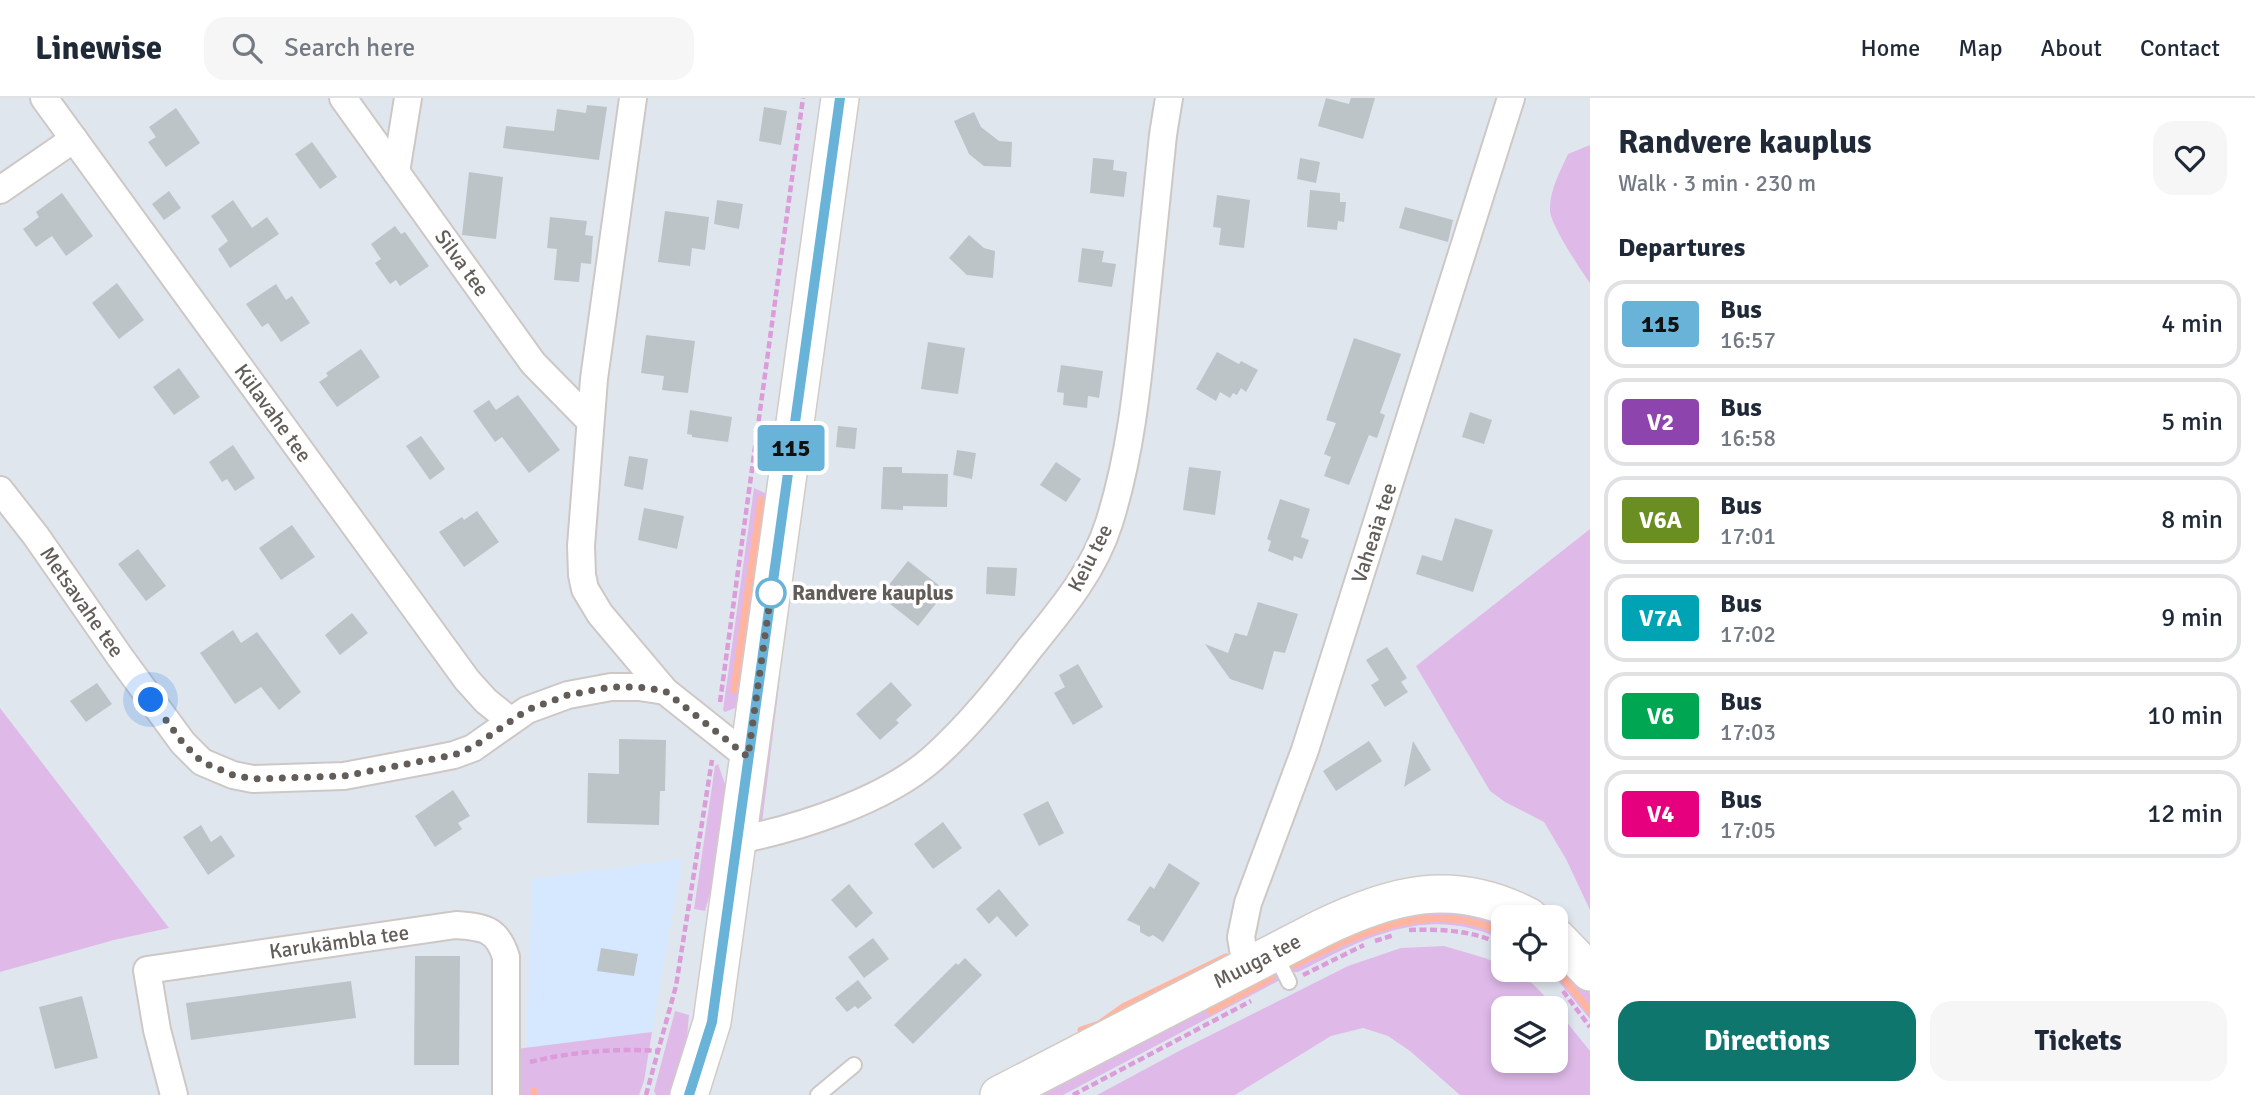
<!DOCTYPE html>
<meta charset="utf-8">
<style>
:root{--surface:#fff;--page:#f6f6f7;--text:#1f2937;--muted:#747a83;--line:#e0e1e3;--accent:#0f766e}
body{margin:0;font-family:Signika,sans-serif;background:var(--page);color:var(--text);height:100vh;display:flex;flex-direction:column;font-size:26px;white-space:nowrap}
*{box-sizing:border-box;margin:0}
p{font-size:23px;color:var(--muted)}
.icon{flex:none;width:38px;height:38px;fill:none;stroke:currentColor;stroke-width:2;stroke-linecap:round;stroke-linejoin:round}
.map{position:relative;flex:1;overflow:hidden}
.details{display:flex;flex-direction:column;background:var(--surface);width:665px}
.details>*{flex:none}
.badge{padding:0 14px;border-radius:5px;font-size:24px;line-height:46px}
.fabs{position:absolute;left:1491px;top:807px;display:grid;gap:14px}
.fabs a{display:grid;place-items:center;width:77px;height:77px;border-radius:14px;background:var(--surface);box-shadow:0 4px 10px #0003;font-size:35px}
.you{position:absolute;width:35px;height:35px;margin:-18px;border:5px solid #fff;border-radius:50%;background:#1a73e8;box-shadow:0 0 0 10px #1a73e833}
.map>.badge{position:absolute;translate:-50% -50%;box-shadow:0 0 0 4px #fff}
h2{padding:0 28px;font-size:26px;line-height:63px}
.round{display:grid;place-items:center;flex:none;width:74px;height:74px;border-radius:21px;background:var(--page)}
.summary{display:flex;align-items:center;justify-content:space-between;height:119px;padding:0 28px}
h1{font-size:33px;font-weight:800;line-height:52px}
.cta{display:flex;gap:14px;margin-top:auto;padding:14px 28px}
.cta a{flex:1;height:80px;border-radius:21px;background:var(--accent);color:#fff;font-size:28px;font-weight:800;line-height:80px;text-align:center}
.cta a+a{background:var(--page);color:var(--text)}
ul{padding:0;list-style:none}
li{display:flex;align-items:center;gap:21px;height:88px;margin:0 14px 10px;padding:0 14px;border:4px solid var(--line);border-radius:21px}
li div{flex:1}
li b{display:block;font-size:26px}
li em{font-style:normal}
li .badge{min-width:77px;font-weight:700;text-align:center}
header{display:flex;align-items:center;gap:42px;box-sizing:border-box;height:98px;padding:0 35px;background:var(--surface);border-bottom:2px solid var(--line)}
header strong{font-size:33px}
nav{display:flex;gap:38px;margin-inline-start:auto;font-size:24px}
.search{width:490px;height:63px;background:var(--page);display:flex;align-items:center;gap:18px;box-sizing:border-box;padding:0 24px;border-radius:21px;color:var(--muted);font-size:26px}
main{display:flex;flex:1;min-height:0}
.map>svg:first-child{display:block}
.commercial{fill:#d5e8ff}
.green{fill:#dfbae9}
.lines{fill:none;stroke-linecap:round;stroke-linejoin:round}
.stream{stroke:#ffb5a0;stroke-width:7}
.building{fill:#bdc4c8}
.lane-casing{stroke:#cdc8c5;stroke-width:18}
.street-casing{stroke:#cdc8c5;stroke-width:30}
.secondary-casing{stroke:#d1cbc6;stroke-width:40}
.path{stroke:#dc9bd9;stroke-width:4.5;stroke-dasharray:7 3.5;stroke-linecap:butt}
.lane{stroke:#fff;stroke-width:14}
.street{stroke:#fff;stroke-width:26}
.secondary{stroke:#fff;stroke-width:37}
.line-casing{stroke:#fff;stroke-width:16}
.line{stroke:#69b3d9;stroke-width:10}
.walk{stroke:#635d59;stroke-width:7;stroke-dasharray:0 12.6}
.stop-dot{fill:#fff;stroke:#69b3d9;stroke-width:3.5}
.labels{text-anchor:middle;stroke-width:7;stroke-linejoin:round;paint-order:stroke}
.street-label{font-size:21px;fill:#635d59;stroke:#fff}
.stop-label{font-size:21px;font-weight:bold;fill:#635d59;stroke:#fff;text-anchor:start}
</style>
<header>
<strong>Linewise</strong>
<div class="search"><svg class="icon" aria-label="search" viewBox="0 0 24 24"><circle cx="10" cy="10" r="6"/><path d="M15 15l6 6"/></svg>Search here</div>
<nav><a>Home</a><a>Map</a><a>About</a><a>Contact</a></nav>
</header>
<main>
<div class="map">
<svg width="1590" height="997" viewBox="0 0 1590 997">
<rect width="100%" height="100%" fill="#e0e6ee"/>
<polygon class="commercial" points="682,761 652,934 527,951 532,781"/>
<g class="green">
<path d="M1590,47V185C1581,173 1551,127 1550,113C1549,93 1560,74 1568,56Z"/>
<polygon points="754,390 765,395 767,400 739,604 735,610 725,614 723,612"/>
<polygon points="1590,431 1590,812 1566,761 1544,724 1505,704 1490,693 1416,568"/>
<polygon points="779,579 780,579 762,725 757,715 767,622"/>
<polygon points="0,610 169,830 114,842 0,874"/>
<polygon points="718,666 727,692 717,771 705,813 694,811 715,668"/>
<path d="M1440,810L1503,823V842C1427,805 1365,840 1298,874H1290L1287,862L1342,833Z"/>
<path d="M1444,848L1485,860L1503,868V872C1524,872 1542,895 1555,910H1503V962H1556V911L1590,953V997H1460L1410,953L1388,938L1363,930L1331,938L1235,997H1097L1179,953L1348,868L1401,850Z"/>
<polygon points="1556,858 1590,895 1590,921 1549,872 1556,872"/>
<polygon points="1274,871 1280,882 1063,997 1027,997"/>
<polygon points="675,913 689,917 686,951 676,997 656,997 654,993"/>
<polygon points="652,934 644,983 639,997 516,997 516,951"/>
</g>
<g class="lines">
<g class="stream">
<polyline points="734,592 761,402"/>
<path d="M1294,867C1359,835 1432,800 1503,835"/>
<polyline points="1556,871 1590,913"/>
<polyline points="1211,913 1271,880"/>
<polyline points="1081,932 1099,926 1123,909 1226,859"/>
<polyline points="534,993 534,997"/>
</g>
</g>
<g class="building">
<polygon points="1326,0 1349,6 1351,0 1375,0 1363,41 1318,28"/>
<polygon points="587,7 607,9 599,62 503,50 506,28 554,33 557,11 586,15"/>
<polygon points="764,9 787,13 781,47 759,43"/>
<polygon points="176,10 200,45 166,69 148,44 156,39 149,29"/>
<polygon points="974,14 981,29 999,43 1012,44 1011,69 984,68 969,56 954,23"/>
<polygon points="312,44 337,79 320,91 295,56"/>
<polygon points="1093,60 1114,62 1113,72 1127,74 1124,99 1090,95"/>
<polygon points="1300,60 1320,64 1316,85 1297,81"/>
<polygon points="469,74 503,79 496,141 462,137"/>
<polygon points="1310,92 1340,95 1340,104 1346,104 1344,124 1338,123 1337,132 1307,129"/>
<polygon points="169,93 181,110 164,122 152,106"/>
<polygon points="62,95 93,138 66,158 52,138 36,149 23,131 39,119 36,114"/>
<polygon points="1217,97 1250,102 1244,150 1219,147 1221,130 1213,129"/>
<polygon points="233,102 252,130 267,119 279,136 230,170 218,151 228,143 211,118"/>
<polygon points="717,102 743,106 739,131 714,126"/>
<polygon points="1405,109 1453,122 1448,144 1399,130"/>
<polygon points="665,113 709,119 705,152 692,150 690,168 658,164"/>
<polygon points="550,119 587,123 585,137 593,138 591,166 581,165 579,184 554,182 557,151 547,150"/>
<polygon points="395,128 401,136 405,134 429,168 400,188 396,182 390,186 375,165 381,161 371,146"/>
<polygon points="969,137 984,150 995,153 993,180 967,177 949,160"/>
<polygon points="1082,150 1104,153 1102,164 1116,166 1112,189 1078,184"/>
<polygon points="117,185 144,222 119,241 92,205"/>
<polygon points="276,186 286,202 292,198 310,225 281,244 268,225 262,229 246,206"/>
<polygon points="646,237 695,243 688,295 662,292 664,278 641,275"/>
<polygon points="1354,240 1401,256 1380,315 1385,317 1377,340 1369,337 1349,387 1324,378 1331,359 1324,356 1336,325 1326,322"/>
<polygon points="928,244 965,250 958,296 921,291"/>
<polygon points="361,251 380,279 337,309 319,284 328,278 326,275"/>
<polygon points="1217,254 1239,266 1241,263 1258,272 1246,294 1241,290 1237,297 1233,295 1230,300 1220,294 1216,303 1196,291"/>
<polygon points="1061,267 1103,273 1099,300 1088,298 1087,310 1063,307 1064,295 1057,294"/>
<polygon points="179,270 200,299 174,317 153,289"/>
<polygon points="518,297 560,352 529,375 502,339 495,344 473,313 489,302 496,312"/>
<polygon points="690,312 732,319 728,344 692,339 692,337 687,336"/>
<polygon points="1470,314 1492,322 1484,346 1462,339"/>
<polygon points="838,328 857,330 855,351 836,349"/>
<polygon points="421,338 445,371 430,382 406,348"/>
<polygon points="233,347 255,380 235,393 227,381 222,384 209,364"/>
<polygon points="957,352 976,355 972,381 953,377"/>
<polygon points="629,358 648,361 643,392 624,388"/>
<polygon points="1056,364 1081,381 1066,404 1040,387"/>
<polygon points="883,369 902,369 902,375 948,376 947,409 903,408 903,412 881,411"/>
<polygon points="1189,369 1221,373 1215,417 1183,412"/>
<polygon points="1280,401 1310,411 1301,439 1309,442 1302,461 1294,458 1293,463 1268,453 1271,443 1267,441"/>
<polygon points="644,410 684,418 677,451 638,442"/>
<polygon points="477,413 499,444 464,469 439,434 462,419 464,422"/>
<polygon points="1455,420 1493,432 1473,494 1416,476 1422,457 1442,463"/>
<polygon points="292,427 315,459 281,482 259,450"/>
<polygon points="138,451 166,488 146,503 118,466"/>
<polygon points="908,463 946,493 918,528 880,498"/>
<polygon points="987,469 1017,470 1015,498 986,496"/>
<polygon points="1258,504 1298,516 1285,555 1274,553 1263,592 1230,581 1205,546 1228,555 1235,535 1247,538"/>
<polygon points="352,515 368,535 340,557 325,537"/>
<polygon points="233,532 241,545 257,534 301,594 279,612 261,589 235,606 200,555"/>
<polygon points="1387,549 1407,580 1401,584 1408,594 1385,609 1371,587 1379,582 1366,562"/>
<polygon points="1078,566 1103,609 1073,627 1054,595 1065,589 1059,577"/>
<polygon points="891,584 912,607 896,622 899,625 880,642 856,616"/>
<polygon points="97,585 112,606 86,624 70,603"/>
<polygon points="619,641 666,642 665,693 660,693 659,727 587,725 588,675 619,676"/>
<polygon points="1369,643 1382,663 1336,693 1323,673"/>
<polygon points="1413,643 1431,672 1404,689"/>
<polygon points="453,692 470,718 458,725 462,731 435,749 415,718"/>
<polygon points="1048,703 1064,735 1039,748 1023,716"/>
<polygon points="943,724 962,750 933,771 914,746"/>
<polygon points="201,727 211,744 221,737 235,758 208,777 183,739"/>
<polygon points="1169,765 1200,785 1163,844 1153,837 1149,839 1140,834 1140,828 1127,822 1150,788 1154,791"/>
<polygon points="849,786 873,815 856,830 831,802"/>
<polygon points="999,791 1029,827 1016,839 997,818 989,826 976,811"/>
<polygon points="873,840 889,861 864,880 848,859"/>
<polygon points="601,850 638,856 634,878 597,873"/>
<polygon points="415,858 460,858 459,967 414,967"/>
<polygon points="965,860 982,877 913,946 894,927 956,865 958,867"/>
<polygon points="858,882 872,900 858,911 855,908 847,914 835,900"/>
<polygon points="351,883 356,920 191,942 186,905"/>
<polygon points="82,898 98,960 55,971 39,909"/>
</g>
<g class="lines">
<defs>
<g id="lane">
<polyline points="1275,856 1289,884"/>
<polyline points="818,997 854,967"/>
</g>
<g id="street">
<polyline points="44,0 467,582 486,603 511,623"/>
<polyline points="343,0 533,265 590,323"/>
<polyline points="633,0 594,281 581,448 582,477 585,491 600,516 665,593 748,659"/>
<polyline points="396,74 408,0"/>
<polyline points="0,92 74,41"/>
<polyline points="0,392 36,438 120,559 183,645 202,664 233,677 253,681 344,678 429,662 454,657 473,650 527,612 568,597 611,589 639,589 665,593"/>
<path d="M738,742C799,730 884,703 932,661C969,628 1000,589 1030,550C1061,512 1094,473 1109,425C1130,359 1137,291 1144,222C1150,160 1157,99 1163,37L1169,0"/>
<polyline points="1246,869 1241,839 1248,805 1305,652 1511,0"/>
<path d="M174,997L157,932L147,872L456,827C483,829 497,830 506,859V997"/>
</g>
<g id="secondary">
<polyline points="1556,839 1590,874"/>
<polyline points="689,997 712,924 840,0"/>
<path d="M999,997L1320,831C1392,796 1454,779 1529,819"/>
</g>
</defs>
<use href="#lane" class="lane-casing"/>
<use href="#street" class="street-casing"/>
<use href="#secondary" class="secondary-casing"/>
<g class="path">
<polyline points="720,604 803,0"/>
<path d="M1409,832C1441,831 1475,832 1503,848"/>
<polyline points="1375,843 1394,837"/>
<polyline points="1541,872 1550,879"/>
<polyline points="1303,877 1364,847"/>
<polyline points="1563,893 1590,929"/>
<path d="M530,964C571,954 615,950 658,953"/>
<polyline points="646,997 676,888 712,662"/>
<polyline points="1073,997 1251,903"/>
</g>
<use href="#lane" class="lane"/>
<use href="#street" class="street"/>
<use href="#secondary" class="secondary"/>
</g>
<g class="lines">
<defs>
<polyline id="line" points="689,997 712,924 714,909 840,0"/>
</defs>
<use href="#line" class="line-casing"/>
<use href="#line" class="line"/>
<polyline class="walk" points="151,602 183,645 202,664 233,677 253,681 344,678 454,657 473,649 527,612 568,597 611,589 639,589 665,593 748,659 771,495"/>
</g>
<circle class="stop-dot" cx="771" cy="495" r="14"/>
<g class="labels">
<g class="street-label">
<text transform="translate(462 165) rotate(54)" y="7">Silva tee</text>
<text transform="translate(273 315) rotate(54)" y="7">Külavahe tee</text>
<text transform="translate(1374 435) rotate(-72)" y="7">Vaheaia tee</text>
<text transform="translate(1090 460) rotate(-63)" y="7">Keiu tee</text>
<text transform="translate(82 504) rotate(55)" y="7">Metsavahe tee</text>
<text transform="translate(339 844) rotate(-8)" y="7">Karukämbla tee</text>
<text transform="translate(1257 863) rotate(-27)" y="7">Muuga tee</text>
</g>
<g class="stop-label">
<text x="792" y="502">Randvere kauplus</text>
</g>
</g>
</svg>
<div class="fabs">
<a><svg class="icon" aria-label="locate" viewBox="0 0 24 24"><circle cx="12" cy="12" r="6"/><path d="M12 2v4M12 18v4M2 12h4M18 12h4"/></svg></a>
<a><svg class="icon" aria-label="layers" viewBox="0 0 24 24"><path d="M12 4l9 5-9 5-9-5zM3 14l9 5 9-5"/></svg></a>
</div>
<div class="you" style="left:151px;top:602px"></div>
<b class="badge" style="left:791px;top:350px;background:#69b3d9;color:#111">115</b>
</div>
<section class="details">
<div class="summary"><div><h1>Randvere kauplus</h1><p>Walk · 3 min · 230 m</p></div><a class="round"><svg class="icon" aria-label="heart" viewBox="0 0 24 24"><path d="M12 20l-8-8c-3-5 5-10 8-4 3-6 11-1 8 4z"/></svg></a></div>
<h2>Departures</h2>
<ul>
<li><span class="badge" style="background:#69b3d9;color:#111">115</span><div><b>Bus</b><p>16:57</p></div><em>4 min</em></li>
<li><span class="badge" style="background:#8e44ad;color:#fff">V2</span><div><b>Bus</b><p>16:58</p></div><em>5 min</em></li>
<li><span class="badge" style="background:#6b8e23;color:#fff">V6A</span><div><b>Bus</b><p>17:01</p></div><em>8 min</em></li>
<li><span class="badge" style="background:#00a3b4;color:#fff">V7A</span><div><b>Bus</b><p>17:02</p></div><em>9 min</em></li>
<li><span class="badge" style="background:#00a651;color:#fff">V6</span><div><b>Bus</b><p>17:03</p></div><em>10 min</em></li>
<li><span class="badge" style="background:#e6007e;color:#fff">V4</span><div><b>Bus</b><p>17:05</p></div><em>12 min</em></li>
</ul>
<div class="cta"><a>Directions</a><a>Tickets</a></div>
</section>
</main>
